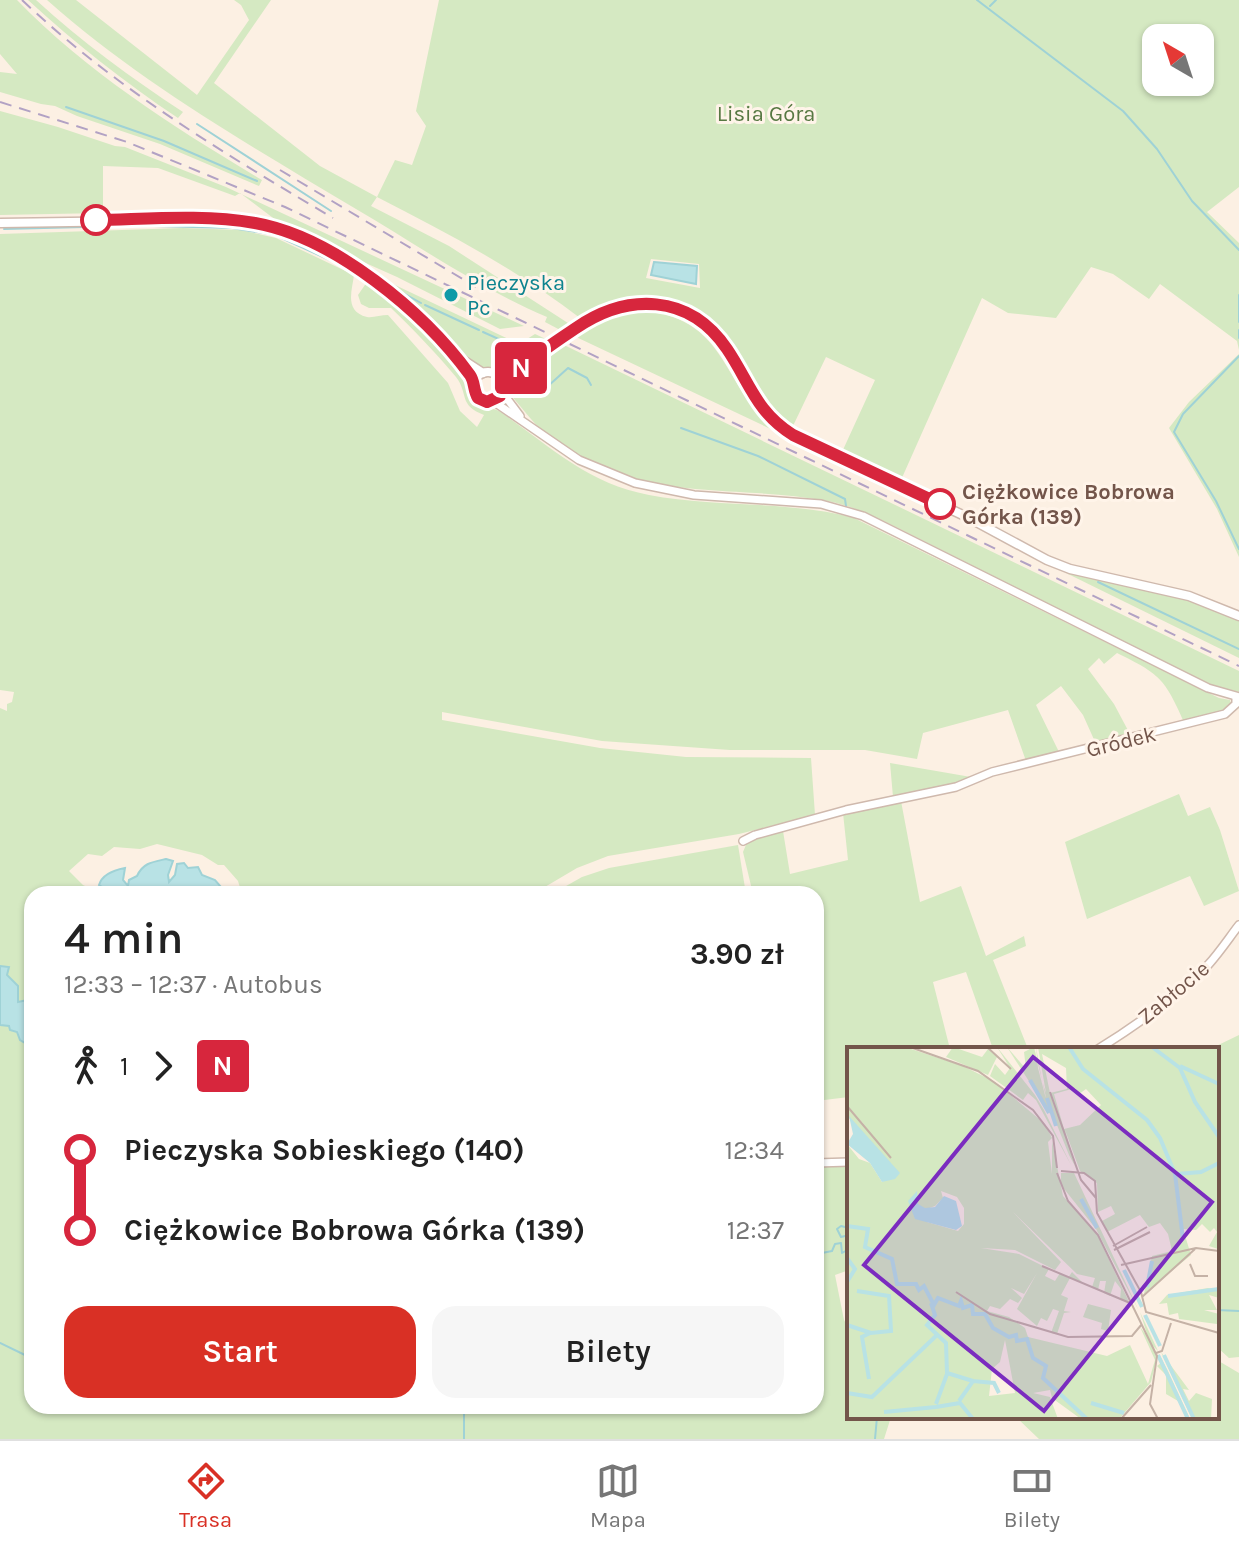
<!DOCTYPE html>
<html lang="pl">
<meta charset="utf-8">
<style>
:root{--surface:#fff;--page:#f6f6f6;--text:#222;--muted:#767676;--line:#e0e0e0;--accent:#d93025}
body{margin:0;font-family:Karla,sans-serif;background:var(--page);color:var(--text);height:100vh;display:flex;flex-direction:column;font-size:30px;white-space:nowrap}
*{box-sizing:border-box;margin:0}
p{font-size:26px;color:var(--muted)}
.icon{flex:none;width:44px;height:44px;fill:none;stroke:currentColor;stroke-width:2;stroke-linecap:round;stroke-linejoin:round}
.map{position:relative;flex:1;overflow:hidden}
.details{position:absolute;left:24px;top:886px;width:800px;height:528px;display:flex;flex-direction:column;background:var(--surface);border-radius:24px;box-shadow:0 2px 6px #0004}
.details>*{flex:none}
.badge{padding:0 16px;border-radius:6px;font-size:28px;line-height:52px}
.needle{width:52px;rotate:321deg}
.tools{position:absolute;left:1142px;top:24px;display:grid;gap:16px}
.tools a{display:grid;place-items:center;width:72px;height:72px;border-radius:16px;background:var(--surface);box-shadow:0 2px 6px #0004;font-size:40px}
.map>.badge{position:absolute;translate:-50% -50%;box-shadow:0 0 0 4px #fff}
.legs{display:flex;align-items:center;gap:12px;height:88px;padding:0 40px;font-size:26px}
.legs p{margin-inline-start:auto}
.headline{display:flex;align-items:center;justify-content:space-between;height:136px;padding:0 40px}
h1{font-size:44px;font-weight:600;line-height:60px}
.primary-button{display:flex;gap:16px;margin-top:auto;padding:16px 40px}
.primary-button a{flex:1;height:92px;border-radius:24px;background:var(--accent);color:#fff;font-size:32px;font-weight:600;line-height:92px;text-align:center}
.primary-button a+a{background:var(--page);color:var(--text)}
ul{padding:0 40px;list-style:none}
li{display:flex;align-items:center;gap:28px;height:80px;font-size:30px}
li i{display:grid;place-items:center;width:12px;height:100%;margin:0 10px;background:currentColor}
li i::after{content:'';width:20px;height:20px;margin:-10px;border:6px solid;border-radius:50%;background:var(--surface)}
li p{margin-inline-start:auto}
li:first-child i{background:linear-gradient(#0000 50%,currentColor 0)}
li:last-child i{background:linear-gradient(currentColor 50%,#0000 0)}
.dock{display:flex;justify-content:space-around;align-items:center;height:112px;border-top:2px solid var(--line);background:var(--surface);font-size:22px;color:var(--muted)}
.dock a{display:grid;justify-items:center;gap:4px}
.dock .on{color:var(--accent)}
.map>svg:first-child{display:block}
.green{fill:#d5e9c2;fill-rule:evenodd}
.water{fill:#b8e2e5;stroke:#9fd2d6;stroke-width:2}
.lines{fill:none;stroke-linecap:round;stroke-linejoin:round}
.stream{stroke:#9fd2d6;stroke-width:2}
.minor-casing{stroke:#cfb9ad;stroke-width:10}
.tertiary-casing{stroke:#cfb9ad;stroke-width:11}
.minor{stroke:#fff;stroke-width:7}
.tertiary{stroke:#fff;stroke-width:8}
.rail{stroke:#b2a2c4;stroke-width:2;stroke-dasharray:12 8;stroke-linecap:butt}
.tertiary-bridge-casing{stroke:#cfb9ad;stroke-width:11;stroke-linecap:butt}
.tertiary-bridge{stroke:#fff;stroke-width:8}
.line-1-casing{stroke:#fff;stroke-width:18}
.line-1{stroke:#d7263d;stroke-width:12}
.stop-1-dot{fill:#fff;stroke:#d7263d;stroke-width:4}
.culture-dot{fill:#0f9aa8;stroke:#fff4e9;stroke-width:3}
.labels{text-anchor:middle;stroke-width:6;stroke-linejoin:round;paint-order:stroke}
.park-label{font-size:22px;fill:#577842;stroke:#fff4e9}
.culture-label{font-size:22px;fill:#0d838f;stroke:#fff4e9;text-anchor:start}
.stop-label{font-size:22px;font-weight:bold;fill:#73554a;stroke:#fff4e9;text-anchor:start}
.street-label{font-size:22px;fill:#73554a;stroke:#fff4e9}
.inset-river{fill:none;stroke:#b8e2e5;stroke-width:4}
.inset-road{fill:none;stroke:#c5b2a6;stroke-width:2}
.view{fill:#7b2cbf;fill-opacity:0.15;stroke:#7b2cbf;stroke-width:4}
.inset-edge{fill:none;stroke:#73554a;stroke-width:4}
</style>
<div class="map">
<svg width="1239" height="1439" viewBox="0 0 1239 1439">
<rect width="100%" height="100%" fill="#fcf0e3"/>
<g class="green">
<path d="M0,0H17C88,73 175,128 262,180L259,186L160,144L77,116L55,106L41,104L0,92V72L17,74L0,54Z"/>
<path d="M28,0H36C82,42 131,78 183,112L178,118C125,83 75,43 28,0Z"/>
<path d="M47,0H76L197,95L249,20L241,5L234,0H271L214,83L320,166L377,197L395,160L412,165L426,126L416,111L439,0H1239V187L1207,212L1239,243V350L1237,341L1160,284L1149,299L1113,274L1091,267L1056,318L1008,313L982,298L901,480L842,452L875,380L826,357L792,428L777,415L760,388L752,385C743,368 735,350 723,335C687,289 627,291 580,318C518,270 447,233 377,197L371,206L449,246L571,325L562,331L545,322L547,317C479,288 419,246 356,209C248,144 142,84 47,0ZM1156,38H1200V82H1156ZM651,259L699,264L700,288L646,278Z"/>
<polygon points="0,111 58,127 115,146 125,147 226,187 524,326 500,329 397,277 285,227 240,193 235,196 158,168 103,166 103,213 0,215"/>
<path d="M183,228L240,230L276,238L354,275C352,291 344,311 367,317C373,318 381,315 388,315L448,383L460,411L477,427L484,415C458,405 469,394 456,377C436,353 413,329 391,308H369L361,304L358,295L367,282L378,290C407,317 438,345 463,376C470,384 466,395 474,403C482,410 493,406 502,413C551,447 587,483 649,495C717,508 787,500 854,518L1219,698L1230,700L1231,705L1227,709L1184,722C1165,679 1160,674 1117,653L1104,664L1099,658L1088,669L1114,704L1131,736L1096,744L1083,715L1061,686L1036,705L1060,754L1026,761L1008,710L923,733L917,759L865,750H730L602,741L442,712V720L600,748L686,757L811,758L815,815L739,834L608,856L577,868L533,894H242L238,881L224,865H218L202,855L157,844L140,849L114,847L102,856L88,854L69,871L83,885L102,894H32V1406H816V1170L823,1166L849,1164V1270L835,1275L844,1320L849,1329V1417H891L884,1439H0V708L7,711V704L12,702L14,692L0,690V234Z"/>
<polygon points="393,284 519,344 535,334 548,340 505,368 479,367 391,289 390,286"/>
<path d="M640,310C730,318 720,386 777,432L574,336L611,315Z"/>
<path d="M564,345L1239,671V692L1207,684L896,527C874,516 852,506 828,501C729,483 639,505 551,438C535,426 523,409 509,393L513,383Z"/>
<polygon points="1239,354 1239,557 1217,509 1169,428 1189,402"/>
<polygon points="1066,573 1174,594 1239,621 1239,658"/>
<polygon points="890,763 971,777 962,783 893,797"/>
<polygon points="1179,794 1188,816 1210,807 1220,830 1239,891 1204,906 1190,876 1087,919 1065,842"/>
<polygon points="901,801 920,902 961,886 986,956 1024,936 1026,946 993,960 1028,1049 993,1049 966,972 933,982 950,1049 849,1049 849,1097 816,1101 816,894 753,894 743,852 748,840 783,831 790,874 848,860 843,813"/>
<polygon points="738,845 746,894 552,894 582,877 609,868"/>
<polygon points="1239,1035 1239,1357 1229,1358 1217,1347 1217,1049 1210,1049"/>
<polygon points="1217,1360 1239,1373 1239,1439 1039,1439 1016,1417 1217,1417"/>
</g>
<g class="water">
<polygon points="654,262 697,266 696,284 651,275"/>
<path d="M166,859L173,861L168,875L169,882L175,875L177,864L184,863L188,868L198,867L202,875L215,880L227,894H114L99,885C102,875 114,870 125,868L123,880L128,886L129,880L137,876C143,863 152,862 166,859Z"/>
<polygon points="0,966 9,967 7,975 18,986 18,1002 32,999 32,1047 20,1040 17,1032 10,1030 9,1026 0,1025"/>
</g>
<g class="lines">
<g class="stream">
<polyline points="977,0 1123,111 1157,149 1192,201 1239,250"/>
<polyline points="990,6 996,0"/>
<polyline points="66,107 164,141 257,181"/>
<polyline points="197,124 331,211"/>
<polyline points="154,226 232,228 275,235 345,267"/>
<polyline points="90,227 149,226"/>
<polyline points="4,229 84,227"/>
<polyline points="403,293 421,303"/>
<polyline points="425,305 479,330"/>
<polyline points="1239,322 1239,295"/>
<polyline points="1239,330 1239,338"/>
<polyline points="483,332 514,346"/>
<polyline points="1239,356 1183,414 1174,432 1216,501 1239,549"/>
<polyline points="537,378 547,387 568,368 587,378 591,385"/>
<polyline points="681,428 758,456 845,499 846,506"/>
<polyline points="1098,582 1239,649"/>
<polyline points="849,1228 841,1226 837,1229 841,1237 849,1235"/>
<polyline points="816,1242 820,1245 819,1250 822,1253 832,1251 835,1244 841,1243 842,1253 849,1249"/>
<polyline points="1217,1310 1239,1311"/>
<polyline points="0,1343 27,1356 32,1350"/>
<polyline points="464,1439 464,1406"/>
<polyline points="875,1439 877,1417"/>
</g>
<defs>
<g id="minor">
<polyline points="502,392 520,416"/>
<polyline points="493,401 579,460 635,483 694,495 821,504 863,516 1208,688 1239,697"/>
<polyline points="743,841 755,835 846,810 956,787 992,772 1225,714 1236,704 1236,697"/>
<path d="M1098,1049C1131,1029 1182,993 1208,965C1219,953 1229,938 1239,925"/>
<polyline points="816,1163 849,1162"/>
</g>
<g id="tertiary">
<polyline points="0,223 209,220 250,223 287,232 348,262 383,287 454,355 474,382"/>
<polyline points="585,321 606,310 629,304 656,304 680,310 711,330 727,350 764,412 793,435 969,518 1047,560 1070,569 1189,596 1239,616"/>
<polyline points="457,356 483,373"/>
<circle cx="488" cy="387" r="15"/>
<polyline points="496,374 523,362"/>
<polyline points="503,385 528,361 553,343"/>
</g>
</defs>
<use href="#minor" class="minor-casing"/>
<use href="#tertiary" class="tertiary-casing"/>
<use href="#minor" class="minor"/>
<use href="#tertiary" class="tertiary"/>
<g class="rail">
<path d="M22,0C115,88 223,153 333,218"/>
<polyline points="0,102 127,142 285,207 1239,666"/>
<polyline points="280,170 476,287"/>
</g>
<defs>
<polyline id="tertiary-bridge" points="553,343 585,321"/>
</defs>
<use href="#tertiary-bridge" class="tertiary-bridge-casing"/>
<use href="#tertiary-bridge" class="tertiary-bridge"/>
</g>
<g class="lines">
<defs>
<path id="line-1" d="M96,220C149,219 203,214 255,223C334,237 424,312 470,375C475,382 473,390 478,398L487,402L500,396C501,392 501,388 503,384C506,379 513,376 517,372C535,355 555,342 576,328C627,293 689,293 727,349C750,383 756,412 793,435L940,504"/>
</defs>
<use href="#line-1" class="line-1-casing"/>
<use href="#line-1" class="line-1"/>
</g>
<g class="stop-1-dot">
<circle cx="96" cy="220" r="14"/>
<circle cx="940" cy="504" r="14"/>
</g>
<circle class="culture-dot" cx="451" cy="295" r="8"/>
<g class="labels">
<g class="park-label">
<text x="766" y="121">Lisia Góra</text>
</g>
<g class="culture-label">
<text x="467" y="290">Pieczyska<tspan x="467" dy="25">Pc</tspan></text>
</g>
<g class="stop-label">
<text x="962" y="499">Ciężkowice Bobrowa<tspan x="962" dy="25">Górka (139)</tspan></text>
</g>
<g class="street-label">
<text transform="translate(1121 741) rotate(-14)" y="8">Gródek</text>
<text transform="translate(1173 992) rotate(-40)" y="8">Zabłocie</text>
</g>
</g>
<g transform="translate(847 1047)">
<rect width="372" height="372" fill="#fcf0e3"/>
<path d="M0,0H58L116,19L148,35L198,77L205,91L201,95L205,127V94L216,149L249,185L282,255L273,253L274,242L268,234L263,249L257,246L259,234H253L251,243L245,240L248,231L230,227L166,165L214,215L208,223L168,203L134,201L172,207L202,222L198,229L208,234L213,226L221,231L225,225L236,236L223,231L214,248L221,251L217,264L224,265L217,266L210,287L204,286L212,264L206,262L200,274L194,271L190,279L170,262L190,226L177,247L164,241L175,251L171,256L163,252L153,262L143,259L140,264L162,270L178,281L181,290L260,309L283,298L301,337L308,313L293,280L301,290L293,265L311,304L305,298L310,311L304,335L273,371L234,372L205,351L203,343L186,346L203,350L211,372H0V97L12,112L23,116L35,135L52,126L0,69V60L20,81L0,58ZM94,144L110,150L117,161V177L111,184L80,175L69,166L88,159L96,151ZM158,293L168,346L142,349L145,322L153,315ZM106,0L135,10L141,2L150,10L141,28L99,10ZM150,0L188,48L197,63L224,118L189,53L181,46L176,53L143,29L148,17L158,28L163,21ZM160,0L179,22L177,5L187,0L203,67ZM189,0L195,34L199,46L191,0H372L371,202L362,199L370,185L367,181L363,185L355,177L349,183L336,182L344,208L297,247L305,209L325,204L321,187L313,176L302,180L293,168L260,185L255,174L268,167L264,159L251,165L250,136L233,124L218,83L228,119L222,108L198,48L191,21ZM195,7L219,21L220,42L203,46ZM228,41L232,47L239,42L254,58L233,78L217,82L207,47ZM214,126H227L292,264L249,182L214,138ZM361,241L372,243V251L362,248L370,263H357L372,267L370,277L332,272L331,266L322,268L320,256L312,257L320,248ZM241,257L264,263L261,284L254,282L255,276L236,270ZM314,305L342,343L336,342L342,354L349,346L365,352L364,372H345ZM312,307L321,324L343,372L331,354L319,347V328L310,319L314,316Z" fill="#d5e9c2" fill-rule="evenodd"/>
<path d="M2,69L53,126L48,132L35,135L23,116L0,97L6,87ZM70,144L71,157L78,161L88,160L97,149L109,154L115,179L109,183L68,172L61,154Z" fill="#b8e2e5"/>
<path class="inset-river" d="M222,0L236,22L300,73L313,91L328,127L336,192M305,0L333,21L348,55L372,90M333,19L372,37M183,33L202,66M200,51L209,79M330,127L354,125L372,116M234,152L250,181M0,179L21,182L18,200L45,212L50,237H69L72,243L77,239L87,258L91,251L112,259L114,254L116,261L125,258L126,267H138L146,281L162,290L169,288L170,294L180,292L186,311L199,319L196,331L240,372M0,211L8,222L0,235M277,223L295,260M300,240L305,214M321,249L372,242M84,256L88,268L80,278L99,296L100,326L126,334M298,268L313,299M0,278L24,286L44,284L42,249L10,244M311,308L341,372M317,308L347,372M22,332L15,290L23,286M0,346L25,350L90,288M112,354L126,334L147,336L152,346M244,356L277,366M89,357L100,327M89,360L113,356L126,372M37,365L89,360"/>
<path class="inset-road" d="M63,0L131,24L186,63L206,89L210,121M140,0L164,22M203,45L234,133L249,151M0,59L44,111M214,124L237,126L248,134L250,166L294,245L299,265L372,286M210,126L221,154L251,188L310,309L303,357L311,372M266,199L300,180M267,203L303,185M343,217L348,229H361M274,218L349,201L372,204M195,219L283,256M109,245L143,267L221,290L285,289L295,277M295,250L348,202M309,306L315,304L324,276M274,372L304,338"/>
<path class="view" d="M186,10L365,155L197,364L17,218Z"/>
<rect width="372" height="372" class="inset-edge"/>
</g>
</svg>
<div class="tools">
<a><svg class="needle" viewBox="-14 -14 28 28"><path d="M0-13l5 13h-10z" fill="#e53935"/><path d="M0 13l5-13h-10z" fill="#767676"/></svg></a>
</div>
<b class="badge" style="left:521px;top:368px;background:#d7263d;color:#fff">N</b>
<section class="details">
<div class="headline"><div><h1>4 min</h1><p>12:33 – 12:37 · Autobus</p></div><b>3.90 zł</b></div>
<div class="legs"><svg class="icon" aria-label="walk" viewBox="0 0 24 24"><circle cx="13" cy="4" r="2"/><path d="M13 8l-2 6 4 7M11 14l-3 7M7 12l3-4h3l4 4"/></svg>1<svg class="icon" aria-label="forward" viewBox="0 0 24 24"><path d="M9 5l7 7-7 7"/></svg><b class="badge" style="background:#d7263d;color:#fff">N</b></div>
<ul>
<li><i style="color:#d7263d"></i><b>Pieczyska Sobieskiego (140)</b><p>12:34</p></li>
<li><i style="color:#d7263d"></i><b>Ciężkowice Bobrowa Górka (139)</b><p>12:37</p></li>
</ul>
<div class="primary-button"><a>Start</a><a>Bilety</a></div>
</section>
</div>
<nav class="dock">
<a class="on"><svg class="icon" aria-label="directions" viewBox="0 0 24 24"><path d="M12 3l9 9-9 9-9-9zM9 14v-3h6M13 9l2 2-2 2"/></svg>Trasa</a>
<a><svg class="icon" aria-label="map" viewBox="0 0 24 24"><path d="M3 6l6-2 6 2 6-2v14l-6 2-6-2-6 2zM9 4v14M15 6v14"/></svg>Mapa</a>
<a><svg class="icon" aria-label="tickets" viewBox="0 0 24 24"><path d="M3 7h18v10H3zM15 7v10"/></svg>Bilety</a>
</nav>
